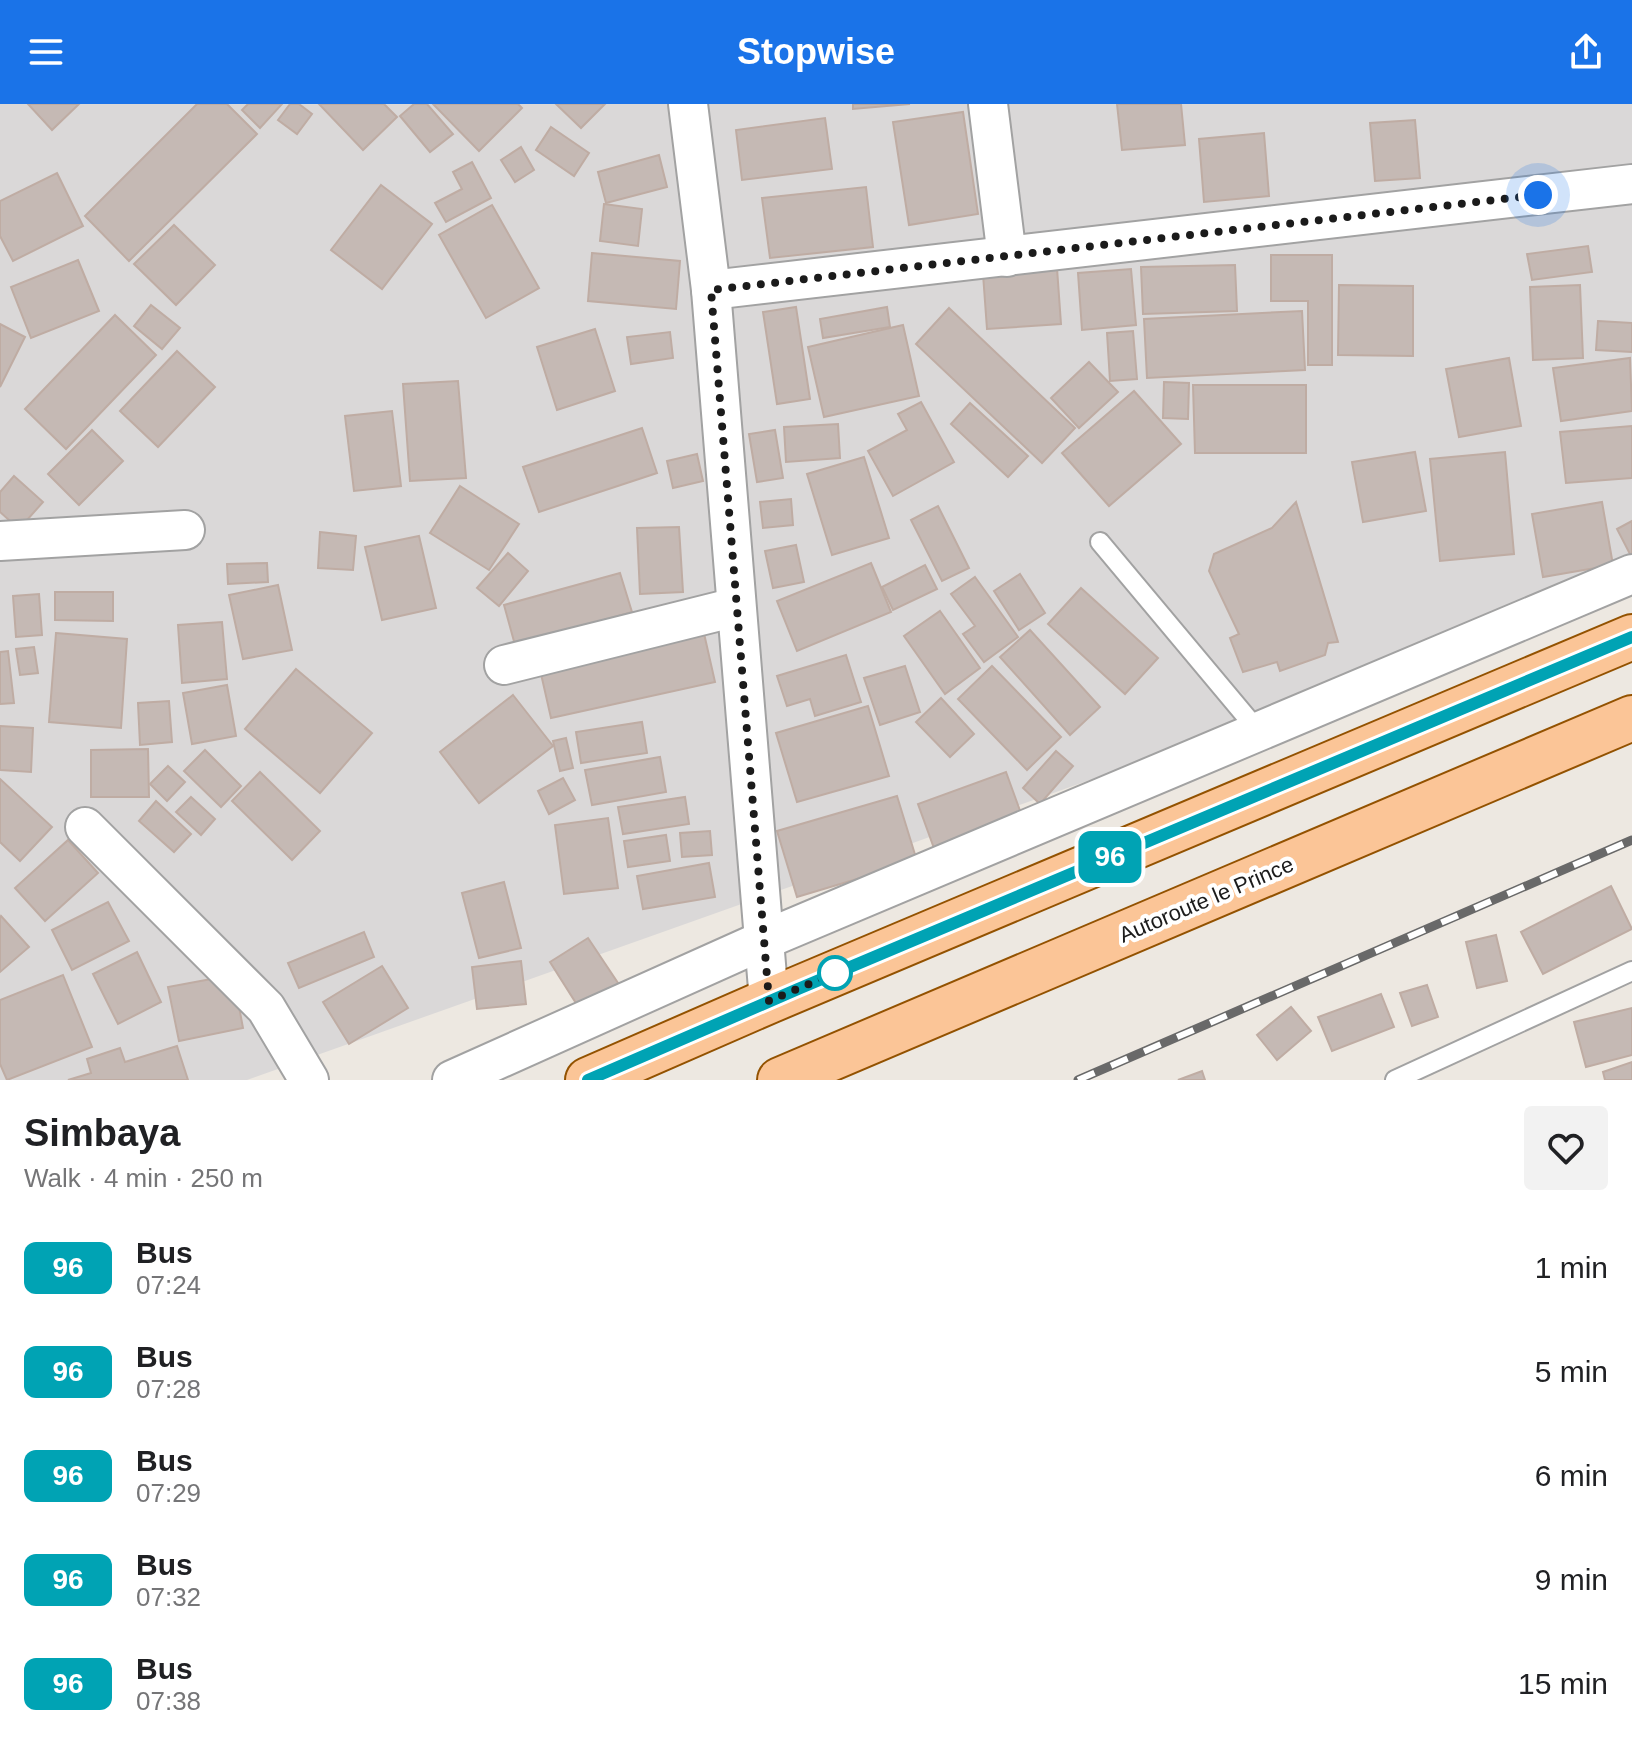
<!DOCTYPE html>
<meta charset="utf-8">
<style>
:root{--surface:#fff;--page:#f2f2f2;--text:#202124;--muted:#757577;--accent:#1a73e8}
body{margin:0;font-family:Arial,sans-serif;background:var(--page);color:var(--text);height:100vh;display:flex;flex-direction:column;font-size:30px;white-space:nowrap}
*{box-sizing:border-box;margin:0}
p{font-size:26px;color:var(--muted)}
.icon{flex:none;width:44px;height:44px;fill:none;stroke:currentColor;stroke-width:2;stroke-linecap:round;stroke-linejoin:round}
.map{position:relative;height:976px;overflow:hidden}
.sheet{display:flex;flex-direction:column;background:var(--surface);flex:1}
.sheet>*{flex:none}
.badge{padding:0 16px;border-radius:12px;font-size:28px;line-height:52px}
.you{position:absolute;width:40px;height:40px;margin:-20px;border:6px solid #fff;border-radius:50%;background:#1a73e8;box-shadow:0 0 0 12px #1a73e833}
.map>.badge{position:absolute;translate:-50% -50%;box-shadow:0 0 0 4px #fff}
.round{display:grid;place-items:center;flex:none;width:84px;height:84px;border-radius:8px;background:var(--page)}
.summary{display:flex;align-items:center;justify-content:space-between;height:136px;padding:0 24px}
h1{font-size:38px;font-weight:800;line-height:60px}
ul{padding:0;list-style:none}
li{display:flex;align-items:center;gap:24px;height:104px;padding:0 24px}
li div{flex:1}
li b{display:block;font-size:30px}
li em{font-style:normal}
li .badge{min-width:88px;font-weight:700;text-align:center}
header{display:flex;justify-content:space-between;align-items:center;height:104px;padding:0 24px;background:var(--accent);color:#fff;font-size:36px;font-weight:800}
.map>svg:first-child{display:block}
.residential{fill:#dad8d8}
.building{fill:#c5b9b4;stroke:#bfaca3;stroke-width:2}
.lines{fill:none;stroke-linecap:round;stroke-linejoin:round}
.service-casing{stroke:#a2a2a2;stroke-width:22}
.minor-casing{stroke:#a2a2a2;stroke-width:42}
.primary-casing{stroke:#935200;stroke-width:48}
.service{stroke:#fff;stroke-width:18}
.minor{stroke:#fff;stroke-width:38}
.primary{stroke:#fbc597;stroke-width:44}
.rail-casing{stroke:#696969;stroke-width:9}
.rail{stroke:#fff;stroke-width:6;stroke-dasharray:18;stroke-linecap:butt}
.line-casing{stroke:#fff;stroke-width:18}
.line{stroke:#00a3b4;stroke-width:12}
.walk{stroke:#1b1b1b;stroke-width:8;stroke-dasharray:0 14.4}
.stop-dot{fill:#fff;stroke:#00a3b4;stroke-width:4}
.labels{text-anchor:middle;stroke-width:8;stroke-linejoin:round;paint-order:stroke}
.street-label{font-size:22px;fill:#1b1b1b;stroke:#fff}
</style>
<header><svg class="icon" aria-label="menu" viewBox="0 0 24 24"><path d="M4 6h16M4 12h16M4 18h16"/></svg>Stopwise<svg class="icon" aria-label="share" viewBox="0 0 24 24"><path d="M12 15V3M7 8l5-5 5 5M5 13v7h14v-7"/></svg></header>
<div class="map">
<svg width="1632" height="976" viewBox="0 0 1632 976">
<rect width="100%" height="100%" fill="#ede8e1"/>
<polygon class="residential" points="0,0 1632,0 1632,483 247,976 0,976"/>
<g class="building">
<polygon points="28,0 79,0 52,26"/>
<polygon points="197,0 227,0 257,30 129,157 85,112"/>
<polygon points="248,0 282,0 260,24 242,6"/>
<polygon points="290,0 299,0 312,10 297,30 278,16"/>
<polygon points="319,0 384,0 397,13 363,46"/>
<polygon points="414,0 427,0 453,30 430,48 400,12"/>
<polygon points="433,0 518,0 522,4 479,47"/>
<polygon points="556,0 605,0 581,24"/>
<polygon points="853,0 910,0 853,5"/>
<polygon points="1117,0 1181,0 1185,41 1122,46"/>
<polygon points="963,8 978,110 909,121 893,18"/>
<polygon points="825,14 832,65 742,76 736,26"/>
<polygon points="1415,16 1420,74 1375,77 1370,19"/>
<polygon points="551,23 589,49 574,72 536,46"/>
<polygon points="1264,29 1269,92 1204,98 1199,35"/>
<polygon points="521,43 534,66 515,78 501,56"/>
<polygon points="659,51 667,83 606,99 598,68"/>
<polygon points="472,58 491,94 446,118 435,99 462,85 453,68"/>
<polygon points="57,69 83,122 13,157 0,132 0,97"/>
<polygon points="381,81 432,120 382,185 331,146"/>
<polygon points="866,83 873,143 770,154 762,94"/>
<polygon points="604,100 642,105 638,142 600,137"/>
<polygon points="492,101 539,184 486,214 439,131"/>
<polygon points="174,121 215,161 176,201 134,160"/>
<polygon points="1588,142 1592,168 1532,176 1527,150"/>
<polygon points="592,149 680,157 676,205 588,197"/>
<polygon points="1271,151 1332,151 1332,261 1308,261 1308,197 1271,197"/>
<polygon points="78,156 99,207 31,234 11,183"/>
<polygon points="1235,161 1237,207 1143,210 1141,163"/>
<polygon points="1057,164 1061,220 987,225 983,170"/>
<polygon points="1131,165 1136,221 1082,226 1078,169"/>
<polygon points="1339,181 1413,182 1413,252 1338,251"/>
<polygon points="1580,181 1583,254 1533,256 1530,183"/>
<polygon points="151,201 180,224 162,245 134,222"/>
<polygon points="796,203 810,295 777,300 763,208"/>
<polygon points="887,203 890,223 823,234 820,215"/>
<polygon points="949,204 1075,324 1042,359 916,240"/>
<polygon points="1302,207 1305,266 1147,274 1144,215"/>
<polygon points="115,211 156,251 66,345 25,305"/>
<polygon points="1598,217 1632,219 1632,248 1596,246"/>
<polygon points="0,220 25,233 0,283"/>
<polygon points="903,221 919,292 824,313 808,243"/>
<polygon points="595,225 615,287 557,306 537,243"/>
<polygon points="1133,227 1137,275 1110,277 1107,229"/>
<polygon points="670,228 673,254 631,260 627,233"/>
<polygon points="177,247 215,283 158,343 120,307"/>
<polygon points="1509,254 1521,322 1459,333 1446,265"/>
<polygon points="1630,254 1632,307 1561,317 1553,264"/>
<polygon points="1089,258 1118,288 1079,324 1051,294"/>
<polygon points="458,277 466,374 410,377 403,280"/>
<polygon points="1164,278 1189,279 1188,315 1163,314"/>
<polygon points="1193,281 1306,281 1306,349 1195,349"/>
<polygon points="1134,287 1181,340 1109,402 1062,349"/>
<polygon points="921,298 954,358 893,392 868,347 907,326 898,310"/>
<polygon points="970,299 1028,352 1008,373 951,320"/>
<polygon points="392,307 401,382 354,387 345,312"/>
<polygon points="838,320 840,354 786,358 784,323"/>
<polygon points="1632,322 1632,374 1566,379 1560,328"/>
<polygon points="642,324 657,369 539,408 523,363"/>
<polygon points="92,326 123,357 79,401 48,370"/>
<polygon points="775,326 783,374 757,378 749,330"/>
<polygon points="1415,348 1426,407 1363,418 1352,358"/>
<polygon points="1505,348 1514,450 1440,457 1430,355"/>
<polygon points="697,350 703,377 673,384 667,357"/>
<polygon points="864,353 889,434 832,451 807,370"/>
<polygon points="14,372 43,398 19,425 0,408 0,388"/>
<polygon points="460,382 519,420 489,466 430,429"/>
<polygon points="791,395 793,421 763,424 760,398"/>
<polygon points="1296,398 1338,538 1328,539 1325,551 1280,567 1277,558 1243,568 1230,534 1239,530 1209,467 1214,450 1272,424"/>
<polygon points="1602,398 1613,461 1543,473 1532,410"/>
<polygon points="938,402 969,464 942,477 911,416"/>
<polygon points="1632,417 1632,452 1631,452 1617,425"/>
<polygon points="679,423 683,488 640,490 637,424"/>
<polygon points="320,428 356,432 353,466 318,464"/>
<polygon points="419,432 436,504 382,516 365,443"/>
<polygon points="796,441 804,478 773,484 765,447"/>
<polygon points="508,449 528,467 499,502 477,484"/>
<polygon points="267,459 268,478 228,480 227,460"/>
<polygon points="871,459 891,508 797,547 777,497"/>
<polygon points="925,461 937,485 893,506 882,483"/>
<polygon points="620,469 632,508 515,541 504,501"/>
<polygon points="1020,470 1045,509 1019,526 994,487"/>
<polygon points="975,473 1018,533 984,558 963,530 975,522 951,490"/>
<polygon points="278,481 292,546 243,555 229,491"/>
<polygon points="1081,484 1158,554 1125,590 1048,520"/>
<polygon points="55,488 113,488 113,517 55,516"/>
<polygon points="39,490 42,531 16,533 13,492"/>
<polygon points="940,507 980,564 945,590 904,532"/>
<polygon points="222,518 227,575 182,579 178,521"/>
<polygon points="703,525 715,578 551,614 539,561"/>
<polygon points="1030,526 1100,603 1070,631 1000,553"/>
<polygon points="56,529 127,535 121,624 49,618"/>
<polygon points="34,543 38,569 20,571 16,545"/>
<polygon points="8,547 14,599 0,600 0,548"/>
<polygon points="846,551 861,598 815,612 810,595 787,602 777,572"/>
<polygon points="905,562 920,608 880,621 864,574"/>
<polygon points="992,562 1061,633 1027,666 958,595"/>
<polygon points="296,565 372,629 320,689 245,625"/>
<polygon points="227,581 236,632 192,640 183,589"/>
<polygon points="513,591 553,642 479,699 440,648"/>
<polygon points="941,594 974,630 950,653 916,618"/>
<polygon points="169,597 172,638 140,641 138,599"/>
<polygon points="868,602 889,672 797,698 776,629"/>
<polygon points="642,618 647,649 581,659 576,628"/>
<polygon points="0,622 33,624 31,668 0,666"/>
<polygon points="566,634 573,664 560,667 553,637"/>
<polygon points="148,645 149,693 91,693 91,646"/>
<polygon points="205,646 241,682 221,703 184,667"/>
<polygon points="1056,647 1073,662 1040,700 1023,684"/>
<polygon points="660,653 666,688 592,701 585,666"/>
<polygon points="168,662 185,678 167,697 150,680"/>
<polygon points="260,668 320,727 292,756 232,697"/>
<polygon points="1006,668 1023,715 935,747 918,700"/>
<polygon points="563,674 575,696 549,710 538,687"/>
<polygon points="0,675 52,723 20,757 0,738"/>
<polygon points="897,692 917,757 797,793 777,727"/>
<polygon points="191,693 215,715 201,731 176,708"/>
<polygon points="685,693 689,720 623,730 618,703"/>
<polygon points="156,697 191,730 174,748 139,717"/>
<polygon points="608,714 618,784 564,790 555,721"/>
<polygon points="710,727 712,751 682,753 680,729"/>
<polygon points="666,731 670,757 628,763 624,737"/>
<polygon points="68,736 98,769 45,817 15,784"/>
<polygon points="709,759 715,793 643,805 637,772"/>
<polygon points="504,778 521,844 479,854 462,789"/>
<polygon points="1611,782 1632,825 1543,870 1521,828"/>
<polygon points="108,798 129,837 72,866 52,826"/>
<polygon points="1,812 29,843 0,868 0,814"/>
<polygon points="364,828 374,853 299,884 288,859"/>
<polygon points="1496,831 1507,877 1477,884 1466,838"/>
<polygon points="588,834 620,882 581,907 550,858"/>
<polygon points="137,848 161,898 118,920 93,870"/>
<polygon points="521,857 526,900 477,905 472,863"/>
<polygon points="382,862 408,904 349,940 323,898"/>
<polygon points="63,871 92,943 7,976 0,960 0,896"/>
<polygon points="233,871 243,924 179,937 168,883"/>
<polygon points="1427,881 1438,913 1412,922 1400,889"/>
<polygon points="1381,890 1394,923 1332,947 1318,913"/>
<polygon points="1291,903 1311,927 1277,956 1257,931"/>
<polygon points="1632,904 1632,951 1586,963 1574,918"/>
<polygon points="177,942 188,976 68,976 91,969 87,955 120,944 125,958"/>
<polygon points="1632,958 1632,976 1605,976 1603,968"/>
<polygon points="1202,967 1205,976 1178,976"/>
</g>
<g class="lines">
<defs>
<g id="service">
<polyline points="1100,438 1259,628"/>
<polyline points="1395,976 1632,867"/>
</g>
<g id="minor">
<polyline points="688,0 711,186 769,897"/>
<polyline points="988,0 1007,153"/>
<polyline points="711,186 1632,80"/>
<polyline points="0,437 185,426"/>
<polyline points="504,561 736,503"/>
<polyline points="85,723 266,904 309,976"/>
<polyline points="452,976 764,836 1632,470"/>
</g>
<g id="primary">
<polyline points="588,976 769,897 1632,533"/>
<polyline points="780,976 1632,614"/>
</g>
</defs>
<use href="#service" class="service-casing"/>
<use href="#minor" class="minor-casing"/>
<use href="#primary" class="primary-casing"/>
<use href="#service" class="service"/>
<use href="#minor" class="minor"/>
<use href="#primary" class="primary"/>
<defs>
<polyline id="rail" points="1078,976 1632,736"/>
</defs>
<use href="#rail" class="rail-casing"/>
<use href="#rail" class="rail"/>
</g>
<g class="lines">
<defs>
<polyline id="line" points="588,976 798,885 1632,533"/>
</defs>
<use href="#line" class="line-casing"/>
<use href="#line" class="line"/>
<polyline class="walk" points="835,869 769,897 711,186 1538,91"/>
</g>
<circle class="stop-dot" cx="835" cy="869" r="16"/>
<g class="labels">
<g class="street-label">
<text transform="translate(1206 795) rotate(-23)" y="8">Autoroute le Prince</text>
</g>
</g>
</svg>
<div class="you" style="left:1538px;top:91px"></div>
<b class="badge" style="left:1110px;top:753px;background:#00a3b4;color:#fff">96</b>
</div>
<section class="sheet">
<div class="summary"><div><h1>Simbaya</h1><p>Walk · 4 min · 250 m</p></div><a class="round"><svg class="icon" aria-label="heart" viewBox="0 0 24 24"><path d="M12 20l-8-8c-3-5 5-10 8-4 3-6 11-1 8 4z"/></svg></a></div>
<ul>
<li><span class="badge" style="background:#00a3b4;color:#fff">96</span><div><b>Bus</b><p>07:24</p></div><em>1 min</em></li>
<li><span class="badge" style="background:#00a3b4;color:#fff">96</span><div><b>Bus</b><p>07:28</p></div><em>5 min</em></li>
<li><span class="badge" style="background:#00a3b4;color:#fff">96</span><div><b>Bus</b><p>07:29</p></div><em>6 min</em></li>
<li><span class="badge" style="background:#00a3b4;color:#fff">96</span><div><b>Bus</b><p>07:32</p></div><em>9 min</em></li>
<li><span class="badge" style="background:#00a3b4;color:#fff">96</span><div><b>Bus</b><p>07:38</p></div><em>15 min</em></li>
</ul>
</section>
